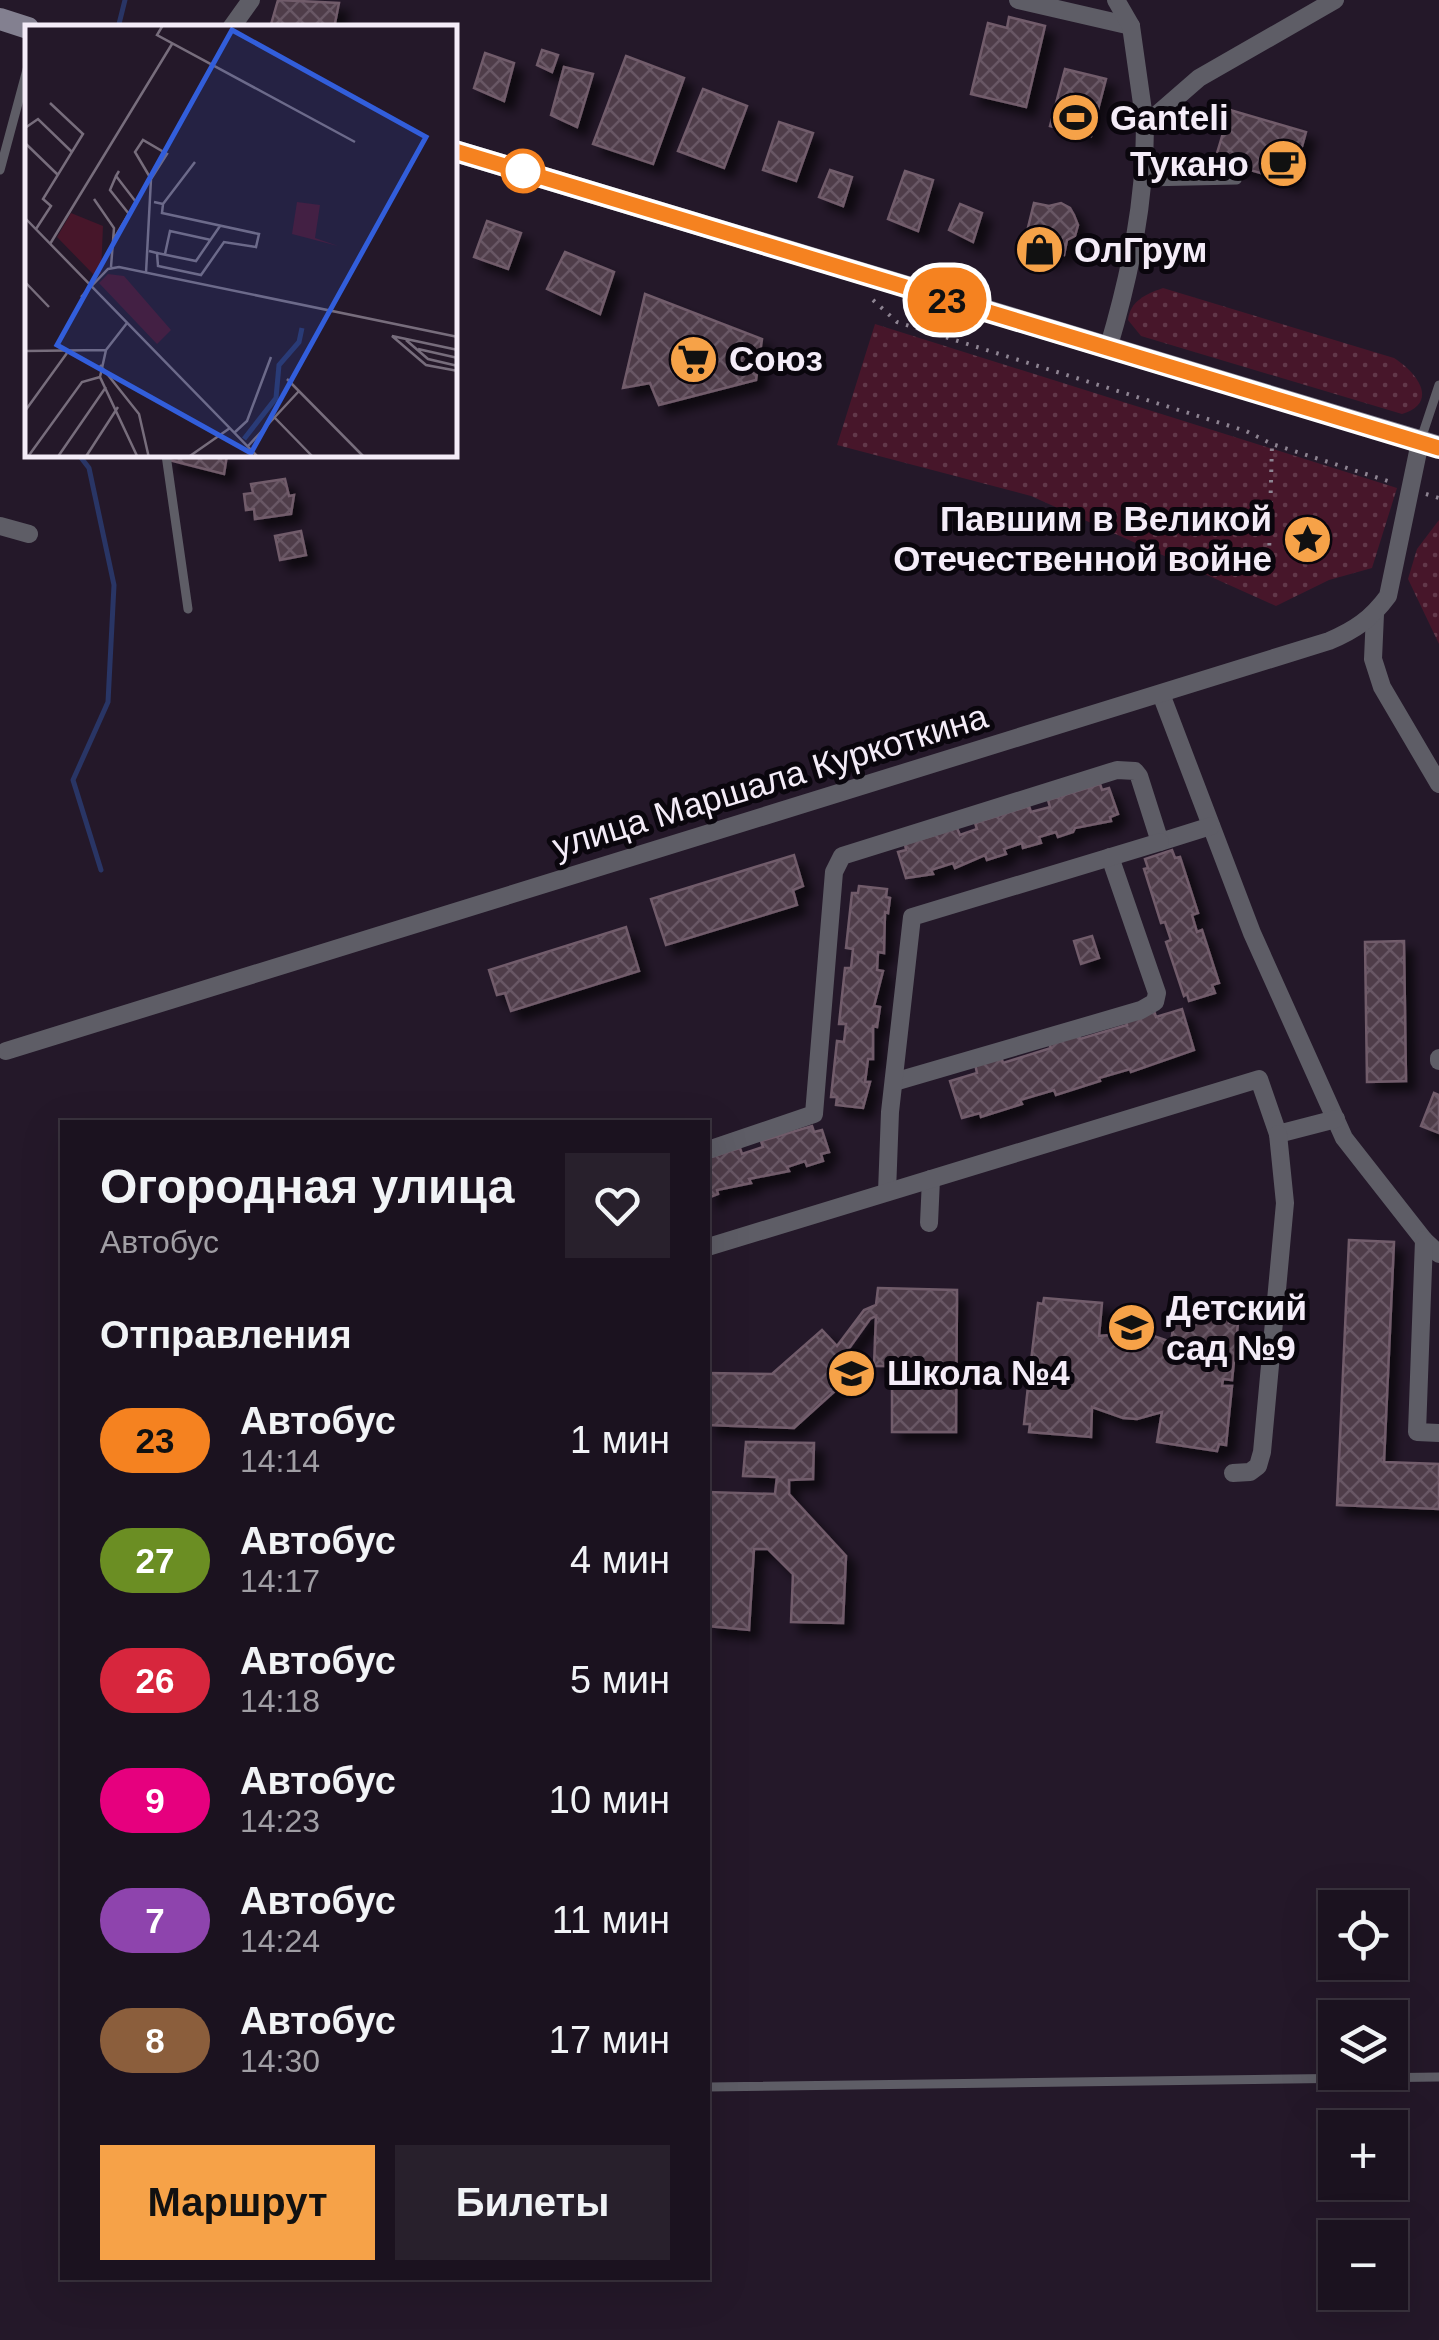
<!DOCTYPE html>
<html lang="ru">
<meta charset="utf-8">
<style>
:root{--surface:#1b121f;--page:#28202c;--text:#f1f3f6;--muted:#a09ea4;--line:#39323d;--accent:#f6a248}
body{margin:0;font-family:Helvetica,sans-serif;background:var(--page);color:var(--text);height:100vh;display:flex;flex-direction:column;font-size:38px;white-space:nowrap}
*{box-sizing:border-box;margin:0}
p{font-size:32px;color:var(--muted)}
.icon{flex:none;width:55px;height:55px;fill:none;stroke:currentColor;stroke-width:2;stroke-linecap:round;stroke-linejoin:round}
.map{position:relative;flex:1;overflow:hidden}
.sheet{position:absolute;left:60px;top:1120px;width:650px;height:1160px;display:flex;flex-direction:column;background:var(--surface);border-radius:0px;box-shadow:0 10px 40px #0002,0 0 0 2px var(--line)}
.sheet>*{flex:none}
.badge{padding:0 20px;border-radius:32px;font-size:35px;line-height:65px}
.buttons{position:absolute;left:1318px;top:1890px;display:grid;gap:20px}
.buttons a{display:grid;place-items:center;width:90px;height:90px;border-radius:0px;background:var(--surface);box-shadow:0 10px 40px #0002,0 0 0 2px var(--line);font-size:50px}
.map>.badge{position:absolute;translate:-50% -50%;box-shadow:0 0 0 5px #fff}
h2{padding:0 40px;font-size:38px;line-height:90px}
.round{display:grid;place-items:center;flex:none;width:105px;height:105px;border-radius:0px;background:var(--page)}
.headline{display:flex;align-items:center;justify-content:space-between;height:170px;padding:0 40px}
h1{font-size:48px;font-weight:700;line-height:75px}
.button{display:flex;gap:20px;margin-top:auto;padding:20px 40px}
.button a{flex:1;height:115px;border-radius:0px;background:var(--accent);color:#111;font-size:40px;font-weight:700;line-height:115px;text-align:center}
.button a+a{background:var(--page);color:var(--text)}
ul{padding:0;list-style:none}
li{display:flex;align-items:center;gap:30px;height:120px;padding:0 40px}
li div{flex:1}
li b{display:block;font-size:38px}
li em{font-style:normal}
li .badge{min-width:110px;font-weight:700;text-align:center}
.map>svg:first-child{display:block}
.grass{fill:url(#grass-dots)}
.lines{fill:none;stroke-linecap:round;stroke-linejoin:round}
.stream{stroke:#293565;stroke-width:5}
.building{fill:url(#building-cross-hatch);stroke:#715c6b;stroke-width:2.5;filter:url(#shadow)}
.path{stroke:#8e8492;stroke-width:4;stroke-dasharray:2.5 8;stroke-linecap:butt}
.lane{stroke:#5e5d66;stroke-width:9}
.street{stroke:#5e5d66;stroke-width:18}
.secondary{stroke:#838090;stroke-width:22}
.line-casing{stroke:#fff;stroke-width:22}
.line{stroke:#f58220;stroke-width:15}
.stop-dot{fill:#fff;stroke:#f58220;stroke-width:5}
.labels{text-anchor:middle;stroke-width:10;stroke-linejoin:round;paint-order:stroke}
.poi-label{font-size:35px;font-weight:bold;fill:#f4ecf8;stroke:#0a060d;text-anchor:start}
.street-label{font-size:35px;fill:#f4ecf8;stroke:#0a060d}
.inset-river{fill:none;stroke:#293565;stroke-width:5}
.inset-road{fill:none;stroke:#776d7c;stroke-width:2.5}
.view{fill:#325edb;fill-opacity:0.15;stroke:#325edb;stroke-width:5}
.inset-edge{fill:none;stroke:#f4ecf8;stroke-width:5}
</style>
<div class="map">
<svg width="1439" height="2340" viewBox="0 0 1439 2340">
<defs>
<pattern id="grass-dots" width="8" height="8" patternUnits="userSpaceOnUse" patternTransform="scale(2.5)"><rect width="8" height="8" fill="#47162a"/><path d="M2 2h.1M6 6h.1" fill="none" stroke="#62384a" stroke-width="1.8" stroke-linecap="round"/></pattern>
<pattern id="building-cross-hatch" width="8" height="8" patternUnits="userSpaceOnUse" patternTransform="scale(2.5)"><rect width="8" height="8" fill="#4f3c4a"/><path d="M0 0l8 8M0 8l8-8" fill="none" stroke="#695865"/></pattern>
<filter id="shadow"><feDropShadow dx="9" dy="9" stdDeviation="5" flood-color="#0009"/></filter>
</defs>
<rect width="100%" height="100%" fill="#241829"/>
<g class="grass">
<path d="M1163,288L1394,358C1418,373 1439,403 1402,414L1141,336L1128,320C1130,301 1146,294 1163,288Z"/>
<polygon points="875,324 1397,488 1372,568 1329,580 1276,606 1031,496 837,445"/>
<polygon points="1439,520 1439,644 1408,579 1417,549"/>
</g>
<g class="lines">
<g class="stream">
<polyline points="118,28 125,0"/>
<polyline points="79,455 89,468 114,585 108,702 73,780 101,870"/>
</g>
</g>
<g class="building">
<polygon points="278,0 339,3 334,28 270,28"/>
<polygon points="1009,17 1045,26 1026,107 971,94 988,23 1007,28"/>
<polygon points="542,50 558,55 552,72 537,65"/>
<polygon points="485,53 514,63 504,101 474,88"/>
<polygon points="626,56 684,78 653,164 593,144"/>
<polygon points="564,67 593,74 577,127 551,115"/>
<polygon points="1065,69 1106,79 1091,136 1050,126"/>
<polygon points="703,89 747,106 724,168 678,151"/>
<polygon points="1230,110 1306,132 1292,182 1215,160"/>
<polygon points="779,122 813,133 796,181 763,170"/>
<polygon points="830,170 852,177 843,206 819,197"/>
<polygon points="905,171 933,180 918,231 888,219"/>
<polygon points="1034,203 1049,206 1061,203 1070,208 1074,215 1078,225 1075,236 1067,240 1064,255 1051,251 1050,259 1022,252"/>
<polygon points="960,204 982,213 973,242 949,230"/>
<polygon points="487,221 521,233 508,269 474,257"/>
<polygon points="565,252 614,272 600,314 547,289"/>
<polygon points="645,294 762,339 756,380 659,405 650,383 623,388"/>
<polygon points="169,455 227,455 224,474 169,460"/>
<polygon points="285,479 289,496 294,495 291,514 255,519 254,509 246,510 244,494 253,493 251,484"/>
<polygon points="301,531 306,555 280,560 275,536"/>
<polygon points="1100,784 1102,790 1109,788 1118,814 1110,817 1111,821 1075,828 1073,832 1058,837 1056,832 1039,837 1041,843 1023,848 1022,843 1004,849 1006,854 987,860 985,855 955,868 953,863 931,870 933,874 906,878 898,852 906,850 905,844 957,828 960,835 977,829 975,823 1029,806 1031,812 1050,807 1048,800"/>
<polygon points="1172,850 1175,858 1180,857 1198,913 1192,915 1197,932 1202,930 1219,983 1212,985 1215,993 1189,1001 1187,994 1184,996 1166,942 1171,940 1165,922 1161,923 1144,869 1148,868 1145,859"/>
<polygon points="794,855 803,886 793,890 797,905 666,945 651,899"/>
<polygon points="859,886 887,889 886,897 890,898 888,913 885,912 884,953 878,952 877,970 883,971 874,1006 880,1007 877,1027 873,1026 873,1059 868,1059 865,1082 870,1082 863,1108 836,1105 837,1097 831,1097 837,1041 844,1042 846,1024 839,1024 845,968 851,968 853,949 846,948 852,893 858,893"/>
<polygon points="626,927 639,971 511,1011 505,993 497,995 489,970"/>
<polygon points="1092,936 1099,958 1081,964 1074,941"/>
<polygon points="1404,941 1406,1081 1367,1082 1365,942"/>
<polygon points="1182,1009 1194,1050 1131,1072 1130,1069 1099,1078 1100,1081 1056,1095 1054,1090 1020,1100 1022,1104 981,1117 980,1113 962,1118 950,1081 977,1073 975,1064 1001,1056 1003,1063 1051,1048 1048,1042 1078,1033 1080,1039 1127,1025 1125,1019 1154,1011 1156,1017"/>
<polygon points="1434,1093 1439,1095 1439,1133 1421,1126"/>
<polygon points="812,1126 814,1132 822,1130 829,1152 821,1154 823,1161 807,1166 805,1161 787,1167 789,1171 749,1179 751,1183 717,1190 718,1194 708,1198 708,1158 740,1148 742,1154 763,1147 761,1141"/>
<polygon points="1349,1240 1394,1242 1384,1462 1439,1464 1439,1509 1337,1505"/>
<polygon points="878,1288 957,1290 956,1432 892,1432 892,1366 874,1366 876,1316 870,1319 845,1354 858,1370 794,1428 708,1425 708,1373 772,1374 822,1330 837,1346 864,1310 876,1305"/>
<polygon points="1044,1298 1102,1303 1099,1336 1142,1332 1171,1342 1176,1310 1230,1317 1229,1323 1238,1323 1232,1380 1223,1379 1222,1386 1232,1386 1226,1445 1219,1444 1217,1451 1157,1442 1162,1412 1137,1419 1123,1418 1092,1407 1091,1437 1029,1432 1030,1424 1024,1424 1030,1367 1037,1369 1038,1361 1031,1361 1038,1303 1043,1304"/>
<polygon points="746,1442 814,1443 813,1479 789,1480 789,1494 846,1556 843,1623 791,1622 793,1574 768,1549 754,1549 749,1630 708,1626 708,1492 775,1494 777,1477 743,1476"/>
</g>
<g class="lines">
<g class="path">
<polyline points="873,300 897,322 1246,431 1272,444 1394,483"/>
<polyline points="1426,494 1439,498"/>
<polyline points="1269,556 1272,444"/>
</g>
<g class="lane">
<polyline points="0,170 28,66"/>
<polyline points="1145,182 1237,180"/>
<polyline points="1421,439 1439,385"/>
<polyline points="166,455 188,609"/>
<polyline points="708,2087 1439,2077"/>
</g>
<g class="street">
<polyline points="1018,0 1131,26"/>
<polyline points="1116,0 1131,26 1145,125"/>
<polyline points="231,28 251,0"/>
<path d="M1108,349C1130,275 1145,203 1145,125L1199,78L1335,0"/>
<polyline points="0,526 29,534"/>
<polyline points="1375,614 1373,659 1382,687 1439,784"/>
<polyline points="1161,694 1252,933 1344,1138 1424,1240 1439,1254"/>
<path d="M6,1051L1329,641C1355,630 1371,619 1388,596L1420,442"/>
<polyline points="1439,1058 1439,1061"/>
<polyline points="894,1082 1141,1010 1155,1002 1157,993 1110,857"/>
<polyline points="708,1150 814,1114 834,872 842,856 1117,770 1135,771 1139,776 1160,842 1211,826"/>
<polyline points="887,1192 890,1112 912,917 1160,842"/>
<polyline points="929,1223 931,1179"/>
<polyline points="1424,1240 1417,1432 1439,1433"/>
<polyline points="708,1247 1259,1079 1278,1134 1336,1119"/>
<polyline points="1233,1473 1250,1472 1258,1466 1262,1452 1285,1203 1278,1134"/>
</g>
<g class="secondary">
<polyline points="0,19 28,28"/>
<polyline points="455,151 1439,447"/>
</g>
</g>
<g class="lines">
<defs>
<polyline id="line" points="455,151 1439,448"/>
</defs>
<use href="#line" class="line-casing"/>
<use href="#line" class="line"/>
</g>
<defs>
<symbol id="stadium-disc" viewBox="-11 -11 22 22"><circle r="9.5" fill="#f6a248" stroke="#0a060d"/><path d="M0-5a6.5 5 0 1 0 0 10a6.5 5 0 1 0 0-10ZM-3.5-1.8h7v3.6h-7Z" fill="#111"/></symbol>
<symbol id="cafe-disc" viewBox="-11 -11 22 22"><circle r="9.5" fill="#f6a248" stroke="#0a060d"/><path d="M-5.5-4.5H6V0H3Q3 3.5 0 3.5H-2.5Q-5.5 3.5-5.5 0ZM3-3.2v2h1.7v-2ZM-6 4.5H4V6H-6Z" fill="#111"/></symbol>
<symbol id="shop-disc" viewBox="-11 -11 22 22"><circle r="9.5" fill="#f6a248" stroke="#0a060d"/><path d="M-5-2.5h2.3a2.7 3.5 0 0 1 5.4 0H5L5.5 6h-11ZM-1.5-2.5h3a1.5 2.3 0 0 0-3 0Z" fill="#111"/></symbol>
<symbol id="supermarket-disc" viewBox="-11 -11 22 22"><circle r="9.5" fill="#f6a248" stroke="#0a060d"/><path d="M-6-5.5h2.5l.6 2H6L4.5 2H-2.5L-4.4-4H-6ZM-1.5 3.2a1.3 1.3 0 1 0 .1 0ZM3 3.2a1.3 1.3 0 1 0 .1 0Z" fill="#111"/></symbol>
<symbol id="sight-disc" viewBox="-11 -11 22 22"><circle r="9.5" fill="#f6a248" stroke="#0a060d"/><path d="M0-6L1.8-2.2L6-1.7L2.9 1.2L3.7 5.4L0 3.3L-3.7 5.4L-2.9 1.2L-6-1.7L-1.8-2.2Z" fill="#111"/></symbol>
<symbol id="school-disc" viewBox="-11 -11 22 22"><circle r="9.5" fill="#f6a248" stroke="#0a060d"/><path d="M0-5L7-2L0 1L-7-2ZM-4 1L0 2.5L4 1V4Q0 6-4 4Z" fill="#111"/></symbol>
</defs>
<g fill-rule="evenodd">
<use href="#stadium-disc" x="1048" y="90" width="55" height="55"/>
<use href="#cafe-disc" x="1256" y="136" width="55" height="55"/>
<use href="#shop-disc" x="1012" y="222" width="55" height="55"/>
<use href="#supermarket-disc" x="666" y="332" width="55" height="55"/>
<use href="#sight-disc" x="1280" y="512" width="55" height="55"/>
<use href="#school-disc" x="1104" y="1300" width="55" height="55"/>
<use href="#school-disc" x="824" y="1346" width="55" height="55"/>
</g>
<circle class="stop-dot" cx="523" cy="171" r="20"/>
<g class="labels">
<g class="poi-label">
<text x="1110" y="130">Ganteli</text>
<text x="1249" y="176" text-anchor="end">Тукано</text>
<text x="1074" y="262">ОлГрум</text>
<text x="729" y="371">Союз</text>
<text x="1272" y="531" text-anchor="end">Павшим в Великой<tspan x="1272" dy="40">Отечественной войне</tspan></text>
<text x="1166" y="1320">Детский<tspan x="1166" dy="40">сад №9</tspan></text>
<text x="887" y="1385">Школа №4</text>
</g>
<g class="street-label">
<text transform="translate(770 781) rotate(-17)" y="12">улица Маршала Куркоткина</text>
</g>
</g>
<g transform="translate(25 25)">
<rect width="432" height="432" fill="#241829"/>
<path d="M46,188L78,201L76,248L70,251L32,212ZM83,249L99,251L146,305L132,319L74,258Z" fill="#47162a"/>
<path d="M272,177L295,180L290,213L313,221L267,209Z" fill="#47162a"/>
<path class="inset-river" d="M219,414L251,373L254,340L274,317L277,303"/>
<path class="inset-road" d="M138,0L132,10L330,117M0,103L13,94L47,127M0,118L33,150M91,151L85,165L104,189M69,174L89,203L86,242M138,179L170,137M0,193L234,433M11,204L26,181L18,174L58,109L25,78M90,212L111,177L91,151L94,146M25,219L147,19M124,226L132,228L133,241L176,250L199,217L231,222L234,209L137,188L138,179L129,177M132,228L171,236L195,201M140,229L145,206L186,215M121,248L126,154L142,129L118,115L110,127L126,154M0,257L24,282M56,272L83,244L94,242L433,312M381,315L403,334L433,341M393,324L433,333M81,325L75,352L113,433M433,325L367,311L401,340L433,346M0,326L81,325L102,298M75,340L114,389L124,433M262,354L340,433M0,386L42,328M250,393L289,433M209,408L222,396L246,332M223,421L274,366M2,433L57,357L75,352M32,433L81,362M60,433L93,382M162,433L205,403"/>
<path class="view" d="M207,5L401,112L226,428L32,320Z"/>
<rect width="432" height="432" class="inset-edge"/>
</g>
</svg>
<div class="buttons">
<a><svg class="icon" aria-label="locate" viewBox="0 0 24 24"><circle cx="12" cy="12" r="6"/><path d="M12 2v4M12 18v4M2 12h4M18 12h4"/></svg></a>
<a><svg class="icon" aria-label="layers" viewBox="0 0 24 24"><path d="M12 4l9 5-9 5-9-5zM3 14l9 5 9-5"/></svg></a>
<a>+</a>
<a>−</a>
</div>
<b class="badge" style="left:947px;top:300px;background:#f58220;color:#111">23</b>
<section class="sheet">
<div class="headline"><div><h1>Огородная улица</h1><p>Автобус</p></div><a class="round"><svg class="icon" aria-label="heart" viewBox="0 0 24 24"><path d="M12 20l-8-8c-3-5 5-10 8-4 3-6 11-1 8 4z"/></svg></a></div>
<h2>Отправления</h2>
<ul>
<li><span class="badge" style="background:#f58220;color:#111">23</span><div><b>Автобус</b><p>14:14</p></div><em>1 мин</em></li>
<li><span class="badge" style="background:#6b8e23;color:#fff">27</span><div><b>Автобус</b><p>14:17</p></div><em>4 мин</em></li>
<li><span class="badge" style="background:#d7263d;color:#fff">26</span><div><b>Автобус</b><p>14:18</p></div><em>5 мин</em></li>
<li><span class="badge" style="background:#e6007e;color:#fff">9</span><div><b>Автобус</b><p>14:23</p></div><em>10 мин</em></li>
<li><span class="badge" style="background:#8e44ad;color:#fff">7</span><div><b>Автобус</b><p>14:24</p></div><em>11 мин</em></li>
<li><span class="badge" style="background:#8b5e3c;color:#fff">8</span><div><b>Автобус</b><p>14:30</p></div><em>17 мин</em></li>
</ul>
<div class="button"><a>Маршрут</a><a>Билеты</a></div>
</section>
</div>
